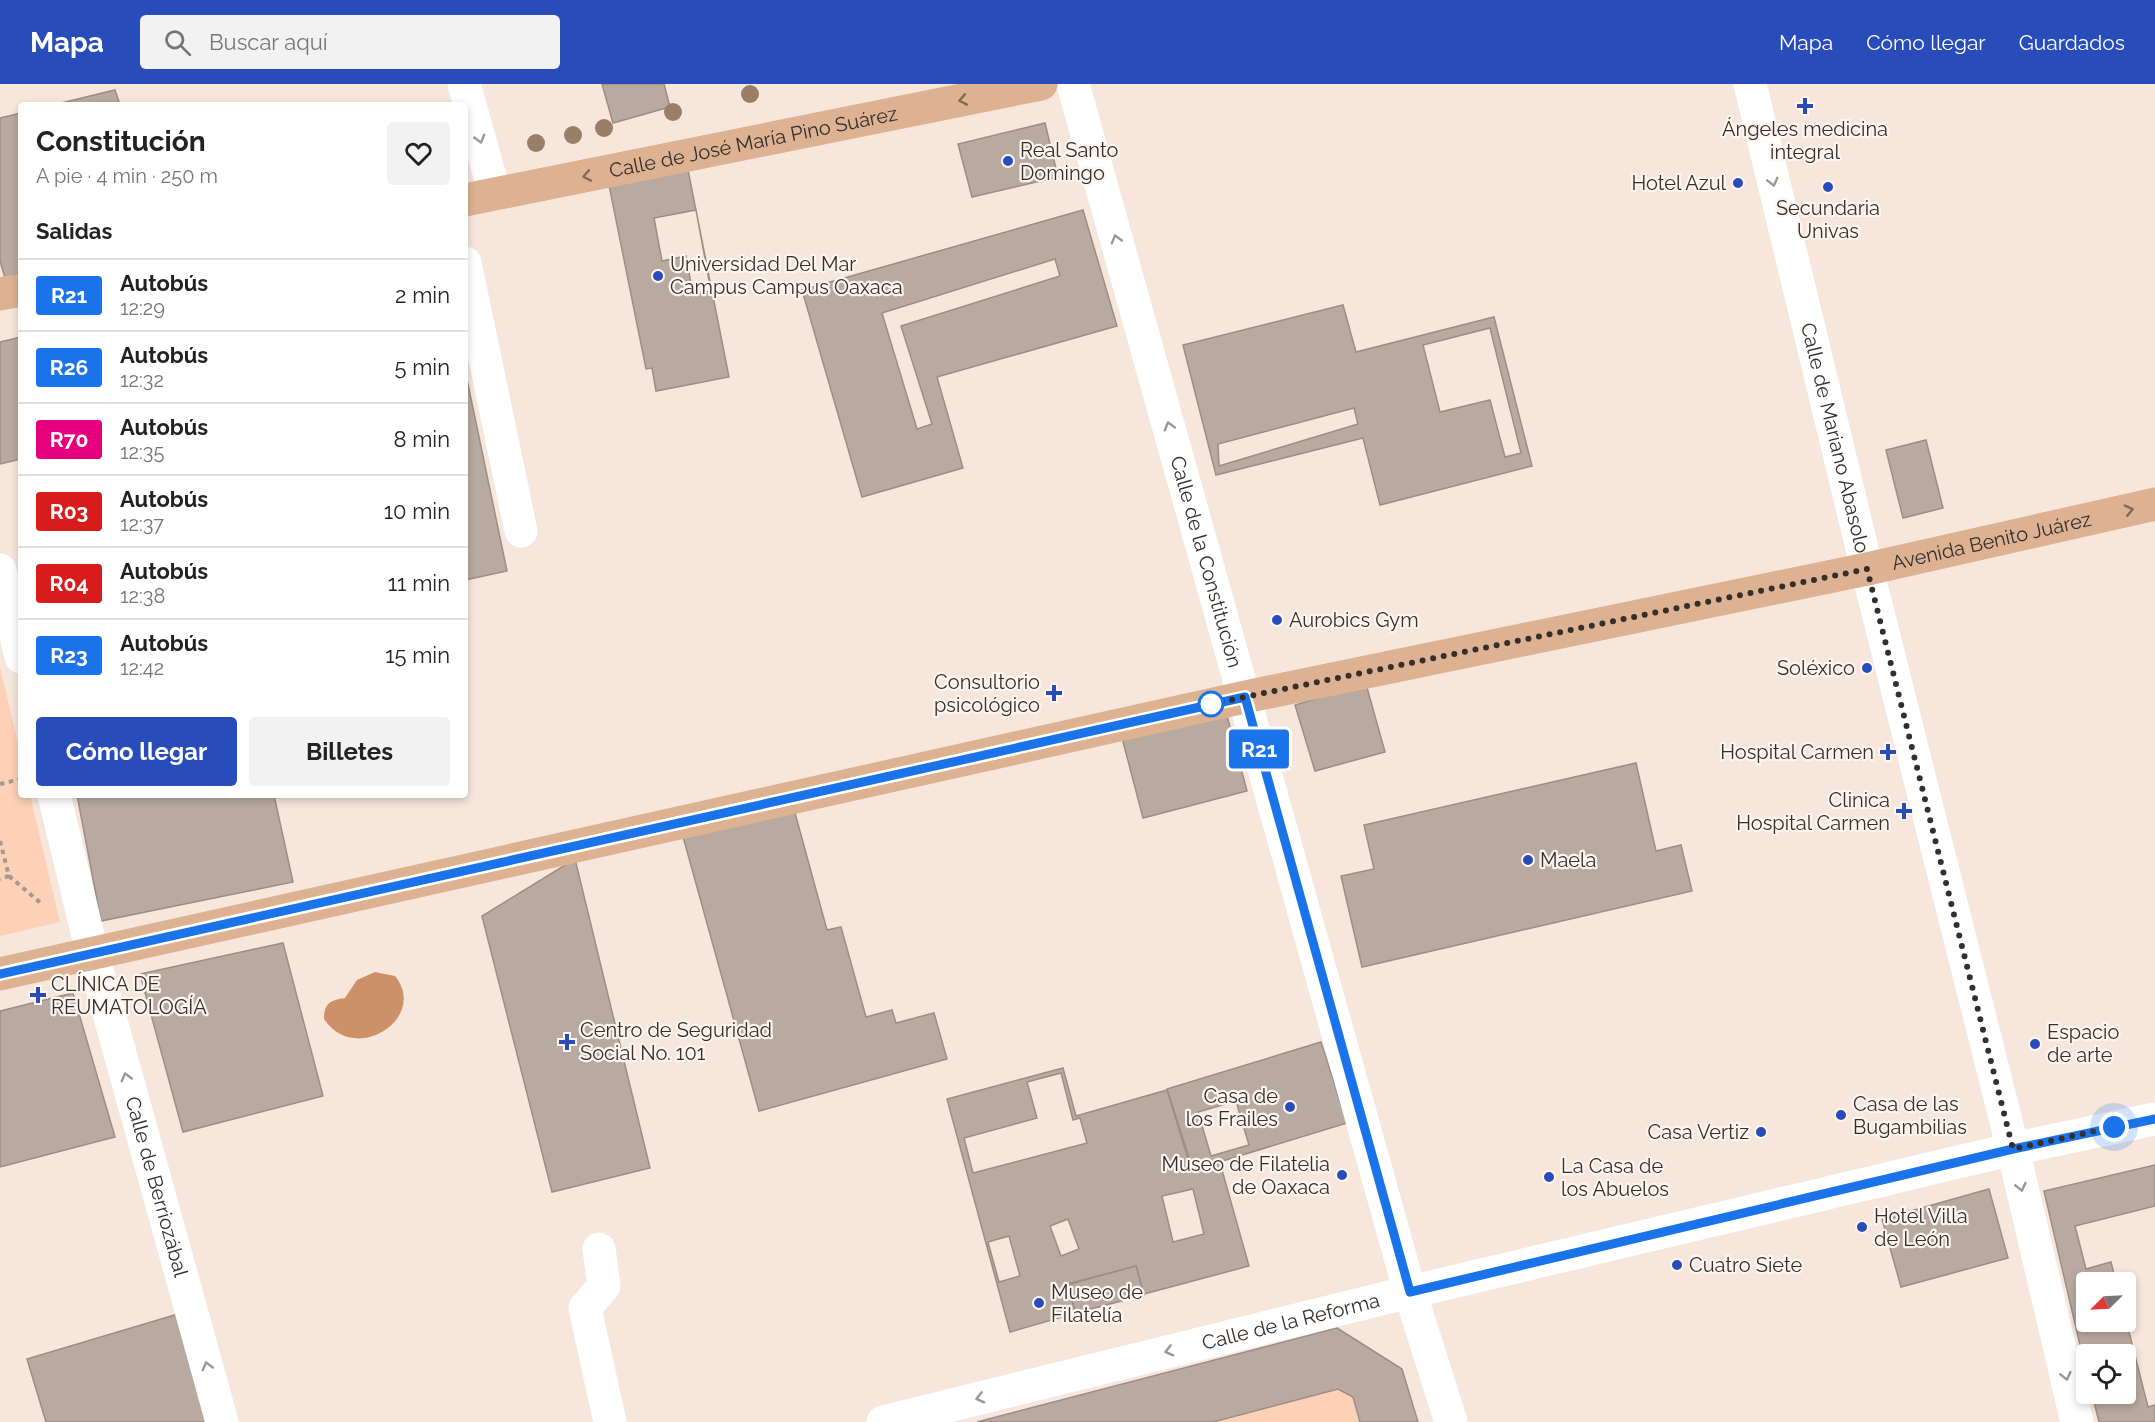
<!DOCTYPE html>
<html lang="es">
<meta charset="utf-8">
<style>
:root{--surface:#fff;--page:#f2f2f2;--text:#222;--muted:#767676;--line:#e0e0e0;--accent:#294cbb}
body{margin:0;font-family:Raleway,sans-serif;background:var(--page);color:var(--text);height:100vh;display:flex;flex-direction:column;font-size:22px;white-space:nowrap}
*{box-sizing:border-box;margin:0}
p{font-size:20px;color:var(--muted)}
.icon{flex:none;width:33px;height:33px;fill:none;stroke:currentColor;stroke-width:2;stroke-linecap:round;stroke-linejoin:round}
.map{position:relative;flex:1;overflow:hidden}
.details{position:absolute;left:18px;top:18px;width:450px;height:696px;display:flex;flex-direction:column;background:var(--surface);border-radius:6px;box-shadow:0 3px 9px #0003}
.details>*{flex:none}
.badge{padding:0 12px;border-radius:4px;font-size:21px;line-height:39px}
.needle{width:39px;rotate:246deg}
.tools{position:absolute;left:2076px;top:1188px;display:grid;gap:12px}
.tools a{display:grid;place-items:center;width:60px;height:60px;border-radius:6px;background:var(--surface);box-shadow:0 3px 9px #0003;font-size:30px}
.you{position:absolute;width:30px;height:30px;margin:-15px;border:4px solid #fff;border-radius:50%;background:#1a73e8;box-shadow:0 0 0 9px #1a73e833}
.map>.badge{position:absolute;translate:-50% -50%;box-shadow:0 0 0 3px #fff}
h2{padding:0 18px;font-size:22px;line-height:54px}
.round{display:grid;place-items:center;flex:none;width:63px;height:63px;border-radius:6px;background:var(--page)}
.headline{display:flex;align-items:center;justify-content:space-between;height:102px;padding:0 18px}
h1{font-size:28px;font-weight:700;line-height:45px}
.button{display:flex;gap:12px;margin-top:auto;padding:12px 18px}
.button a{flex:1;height:69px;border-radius:6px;background:var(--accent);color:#fff;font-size:24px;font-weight:700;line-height:69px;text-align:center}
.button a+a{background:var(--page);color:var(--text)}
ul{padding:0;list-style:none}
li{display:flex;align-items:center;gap:18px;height:72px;padding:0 18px;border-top:2px solid var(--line)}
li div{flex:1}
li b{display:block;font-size:22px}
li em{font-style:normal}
li .badge{min-width:66px;font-weight:700;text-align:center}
header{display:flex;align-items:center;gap:36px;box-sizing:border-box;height:84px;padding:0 30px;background:var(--accent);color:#fff}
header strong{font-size:28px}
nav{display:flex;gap:33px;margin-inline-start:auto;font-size:21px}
.search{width:420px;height:54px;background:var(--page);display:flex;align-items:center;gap:15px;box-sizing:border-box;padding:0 21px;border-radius:6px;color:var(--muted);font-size:22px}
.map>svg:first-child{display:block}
.green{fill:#fcd1b5}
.water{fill:#cc9168}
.building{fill:#b9aaa1;stroke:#9c8e85;stroke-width:1.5;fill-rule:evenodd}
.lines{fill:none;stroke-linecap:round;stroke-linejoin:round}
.path{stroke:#a49890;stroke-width:4;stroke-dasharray:4.5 4.5;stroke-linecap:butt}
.minor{stroke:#fff;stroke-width:33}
.major{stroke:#dcb292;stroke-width:33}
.tree{fill:#9a7e67}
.oneway{stroke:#806a59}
.oneway2{stroke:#9a9795}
.line-casing{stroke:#fff;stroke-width:14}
.line{stroke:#1a73e8;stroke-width:9}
.walk{stroke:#352f2b;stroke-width:6;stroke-dasharray:0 10.8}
.poi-dot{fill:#294cbb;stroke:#fef5ef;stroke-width:2}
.stop-dot{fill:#fff;stroke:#1a73e8;stroke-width:3}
.labels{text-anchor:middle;stroke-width:4.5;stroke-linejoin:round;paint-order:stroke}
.poi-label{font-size:20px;fill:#352f2b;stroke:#fef5ef;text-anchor:start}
.street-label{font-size:20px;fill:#352f2b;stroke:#fef5ef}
</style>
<header>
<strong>Mapa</strong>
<div class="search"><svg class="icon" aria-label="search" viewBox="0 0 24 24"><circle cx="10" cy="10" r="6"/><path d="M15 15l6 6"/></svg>Buscar aquí</div>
<nav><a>Mapa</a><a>Cómo llegar</a><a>Guardados</a></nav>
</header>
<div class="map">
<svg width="2155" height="1338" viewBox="0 0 2155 1338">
<rect width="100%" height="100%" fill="#f6e6dc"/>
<g class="green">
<polygon points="0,583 21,672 21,711 30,711 60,838 0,852"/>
<polygon points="1338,1305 1353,1313 1360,1338 1213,1338"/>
</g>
<path class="water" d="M375,888L395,892C429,934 355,982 324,935C324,919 331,916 345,914L357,896Z"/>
<g class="building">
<polygon points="602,0 664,0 670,23 613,39"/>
<polygon points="115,6 120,21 53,21"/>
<polygon points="21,29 21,189 5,194 0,177 0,34"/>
<polygon points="1045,39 1058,93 972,113 958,60"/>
<path d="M688,86L729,293L656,307L652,284L646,285L609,101ZM696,126L711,207L693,211L686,172L662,177L654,134Z"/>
<path d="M1083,126L1117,242L937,293L963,384L862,413L802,206ZM1055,175L1060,192L901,242L932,340L917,345L882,229Z"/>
<path d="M1343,221L1356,268L1494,233L1532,382L1380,421L1363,354L1216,391L1183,261ZM1490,244L1521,369L1505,373L1490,316L1440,328L1423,261ZM1354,324L1358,340L1219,382L1218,360Z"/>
<polygon points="21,253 21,375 0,380 0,258"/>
<polygon points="465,286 507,487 465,496"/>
<polygon points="1926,356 1943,424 1903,434 1886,366"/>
<polygon points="1366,600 1385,668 1315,687 1295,621"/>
<polygon points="1225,624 1247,707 1143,734 1121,650"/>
<polygon points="1636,679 1656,767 1681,761 1692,807 1362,883 1341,792 1374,785 1364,741"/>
<polygon points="77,711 274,711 293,798 101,837"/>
<polygon points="792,718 827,846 841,843 866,933 892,926 896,939 934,929 947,975 759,1027 682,749"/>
<polygon points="575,775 650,1084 552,1108 482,832"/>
<polygon points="283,859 323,1012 183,1048 140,890"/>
<polygon points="73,909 115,1053 0,1083 0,927"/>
<path d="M1321,958L1347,1039L1193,1086L1167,1005ZM1236,1017L1249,1061L1211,1072L1198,1028Z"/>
<path d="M1063,984L1076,1032L1167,1006L1192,1088L1220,1079L1249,1182L1144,1210L1136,1182L1067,1200L1076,1229L1010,1248L947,1015ZM1061,989L1073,1036L1080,1034L1087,1059L973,1089L964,1054L1037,1034L1027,998ZM1193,1105L1204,1150L1173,1158L1162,1112ZM1068,1135L1079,1165L1061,1172L1050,1142ZM1009,1152L1020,1192L999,1198L988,1158Z"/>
<polygon points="2155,1081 2155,1122 2075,1142 2086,1185 2111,1178 2116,1198 2086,1198 2086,1238 2126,1236 2148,1323 2155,1321 2155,1338 2099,1338 2092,1310 2126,1310 2126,1270 2086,1270 2086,1287 2044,1107"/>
<polygon points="1989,1105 2008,1174 1901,1203 1882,1135"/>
<polygon points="1136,1182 1144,1211 1076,1229 1067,1201"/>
<polygon points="178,1230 209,1338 46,1338 27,1275"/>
<polygon points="1337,1244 1402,1285 1418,1338 1360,1338 1353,1313 1338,1305 1213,1338 977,1338"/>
</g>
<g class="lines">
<g class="path">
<polyline points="0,700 21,695"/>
<polyline points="0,757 9,792 0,795"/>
<polyline points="9,792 43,821"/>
</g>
<g class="minor">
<polyline points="464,0 495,110"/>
<path id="s1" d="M1073,0L1410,1208L1451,1338"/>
<path id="s2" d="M1750,0L1867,485L2013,1065L2077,1338"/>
<polyline points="465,179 521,447"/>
<polyline points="0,486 21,573"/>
<path id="s3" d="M54,711L92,868L222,1338"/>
<polyline points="599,1165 604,1202 585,1224 610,1338"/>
<path id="s4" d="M883,1338L1410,1208L2013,1065L2155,1035"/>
</g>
<g class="major">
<path id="s5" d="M465,116L1041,0"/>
<polyline points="0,210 21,206"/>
<path id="s6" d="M0,890L1245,613L1867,485L2155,420"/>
</g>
</g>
<g class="tree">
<circle cx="750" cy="10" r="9"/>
<circle cx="673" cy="28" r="9"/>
<circle cx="604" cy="44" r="9"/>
<circle cx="573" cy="51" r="9"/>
<circle cx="536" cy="59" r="9"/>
</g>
<defs><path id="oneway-chevron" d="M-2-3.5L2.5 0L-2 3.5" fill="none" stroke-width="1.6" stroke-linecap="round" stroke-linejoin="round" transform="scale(1.5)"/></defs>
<g class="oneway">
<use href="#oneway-chevron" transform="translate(963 16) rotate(169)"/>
<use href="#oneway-chevron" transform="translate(587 92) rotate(169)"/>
<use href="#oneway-chevron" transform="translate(2129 426) rotate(-13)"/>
</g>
<g class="oneway2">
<use href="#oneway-chevron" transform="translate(480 55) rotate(74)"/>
<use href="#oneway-chevron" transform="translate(1773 98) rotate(76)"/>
<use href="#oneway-chevron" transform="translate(1116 155) rotate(-106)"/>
<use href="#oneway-chevron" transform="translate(1169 342) rotate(-106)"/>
<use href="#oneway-chevron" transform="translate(126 993) rotate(-105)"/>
<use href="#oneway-chevron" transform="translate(2021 1103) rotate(77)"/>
<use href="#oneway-chevron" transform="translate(1169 1267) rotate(166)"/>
<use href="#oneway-chevron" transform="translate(207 1282) rotate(-105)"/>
<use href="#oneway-chevron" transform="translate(2066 1292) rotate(77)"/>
<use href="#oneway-chevron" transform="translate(980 1314) rotate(166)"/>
</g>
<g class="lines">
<defs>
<polyline id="line" points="0,890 1245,613 1410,1208 2013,1065 2155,1035"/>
</defs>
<use href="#line" class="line-casing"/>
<use href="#line" class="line"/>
<polyline class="walk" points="1211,620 1867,485 2013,1065 2114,1043"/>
</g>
<g class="poi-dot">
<path d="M1802 13h6v6h6v6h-6v6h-6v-6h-6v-6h6z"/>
<circle cx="1008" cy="77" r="6"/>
<circle cx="1738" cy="99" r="6"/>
<circle cx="1828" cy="103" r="6"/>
<circle cx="658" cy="192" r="6"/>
<circle cx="1277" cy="536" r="6"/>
<circle cx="1867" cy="584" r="6"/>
<path d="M1051 600h6v6h6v6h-6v6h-6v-6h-6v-6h6z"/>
<path d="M1885 659h6v6h6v6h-6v6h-6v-6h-6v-6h6z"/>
<path d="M1901 718h6v6h6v6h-6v6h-6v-6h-6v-6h6z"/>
<circle cx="1528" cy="776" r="6"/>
<path d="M35 902h6v6h6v6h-6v6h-6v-6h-6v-6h6z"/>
<path d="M564 949h6v6h6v6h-6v6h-6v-6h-6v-6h6z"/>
<circle cx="2035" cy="960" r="6"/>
<circle cx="1290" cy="1023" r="6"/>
<circle cx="1841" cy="1031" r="6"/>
<circle cx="1761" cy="1048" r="6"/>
<circle cx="1342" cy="1091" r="6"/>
<circle cx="1549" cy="1093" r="6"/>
<circle cx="1862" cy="1143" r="6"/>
<circle cx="1677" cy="1181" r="6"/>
<circle cx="1039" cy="1219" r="6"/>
</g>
<circle class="stop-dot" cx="1211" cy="620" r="12"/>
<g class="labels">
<g class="poi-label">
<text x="1805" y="52" text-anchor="middle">Ángeles medicina<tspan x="1805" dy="23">integral</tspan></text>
<text x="1020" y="73">Real Santo<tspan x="1020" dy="23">Domingo</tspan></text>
<text x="1726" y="106" text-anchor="end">Hotel Azul</text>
<text x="1828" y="131" text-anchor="middle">Secundaria<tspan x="1828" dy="23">Univas</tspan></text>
<text x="670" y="187">Universidad Del Mar<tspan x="670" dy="23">Campus Campus Oaxaca</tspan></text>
<text x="1289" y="543">Aurobics Gym</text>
<text x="1855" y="591" text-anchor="end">Soléxico</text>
<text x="1040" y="605" text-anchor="end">Consultorio<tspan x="1040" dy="23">psicológico</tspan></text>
<text x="1874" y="675" text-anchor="end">Hospital Carmen</text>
<text x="1890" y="723" text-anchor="end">Clinica<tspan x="1890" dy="23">Hospital Carmen</tspan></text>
<text x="1540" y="783">Maela</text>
<text x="51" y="907">CLÍNICA DE<tspan x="51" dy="23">REUMATOLOGÍA</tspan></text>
<text x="580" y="953">Centro de Seguridad<tspan x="580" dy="23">Social No. 101</tspan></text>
<text x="2047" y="955">Espacio<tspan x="2047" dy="23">de arte</tspan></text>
<text x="1278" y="1019" text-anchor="end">Casa de<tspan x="1278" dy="23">los Frailes</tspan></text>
<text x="1853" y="1027">Casa de las<tspan x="1853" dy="23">Bugambilias</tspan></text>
<text x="1749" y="1055" text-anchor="end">Casa Vertiz</text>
<text x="1330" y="1087" text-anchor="end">Museo de Filatelia<tspan x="1330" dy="23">de Oaxaca</tspan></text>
<text x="1561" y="1089">La Casa de<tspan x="1561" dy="23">los Abuelos</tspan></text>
<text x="1874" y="1139">Hotel Villa<tspan x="1874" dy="23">de León</tspan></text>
<text x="1689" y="1188">Cuatro Siete</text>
<text x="1051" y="1215">Museo de<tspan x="1051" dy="23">Filatelía</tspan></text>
</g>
<g class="street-label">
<text dy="7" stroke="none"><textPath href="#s5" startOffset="294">Calle de José María Pino Suárez</textPath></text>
<text dy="7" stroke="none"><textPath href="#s2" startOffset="364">Calle de Mariano Abasolo</textPath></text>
<text dy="7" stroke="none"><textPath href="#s6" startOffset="2038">Avenida Benito Juárez</textPath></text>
<text dy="7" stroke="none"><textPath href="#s1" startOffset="496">Calle de la Constitución</textPath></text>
<text dy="7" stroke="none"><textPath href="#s3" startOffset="405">Calle de Berriozábal</textPath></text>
<text dy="7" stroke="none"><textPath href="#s4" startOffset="420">Calle de la Reforma</textPath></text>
</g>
</g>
</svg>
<div class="tools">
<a><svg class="needle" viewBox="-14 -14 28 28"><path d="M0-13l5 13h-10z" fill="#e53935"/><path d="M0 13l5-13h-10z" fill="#767676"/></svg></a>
<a><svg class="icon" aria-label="locate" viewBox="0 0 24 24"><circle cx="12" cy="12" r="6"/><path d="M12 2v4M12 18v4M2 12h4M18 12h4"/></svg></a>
</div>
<div class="you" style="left:2114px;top:1043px"></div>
<b class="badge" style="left:1259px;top:665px;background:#1a73e8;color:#fff">R21</b>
<section class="details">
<div class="headline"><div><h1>Constitución</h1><p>A pie · 4 min · 250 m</p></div><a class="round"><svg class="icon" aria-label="heart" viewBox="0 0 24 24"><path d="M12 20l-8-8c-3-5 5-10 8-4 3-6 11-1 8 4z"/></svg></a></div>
<h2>Salidas</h2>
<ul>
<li><span class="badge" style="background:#1a73e8;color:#fff">R21</span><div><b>Autobús</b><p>12:29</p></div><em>2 min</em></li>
<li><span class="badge" style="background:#1a73e8;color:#fff">R26</span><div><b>Autobús</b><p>12:32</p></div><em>5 min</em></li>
<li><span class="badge" style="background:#e6007e;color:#fff">R70</span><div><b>Autobús</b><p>12:35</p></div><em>8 min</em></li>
<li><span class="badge" style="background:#d81b1b;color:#fff">R03</span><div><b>Autobús</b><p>12:37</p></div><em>10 min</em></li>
<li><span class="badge" style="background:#d81b1b;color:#fff">R04</span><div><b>Autobús</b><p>12:38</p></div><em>11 min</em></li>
<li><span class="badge" style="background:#1a73e8;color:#fff">R23</span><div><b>Autobús</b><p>12:42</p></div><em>15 min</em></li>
</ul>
<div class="button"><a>Cómo llegar</a><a>Billetes</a></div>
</section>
</div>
